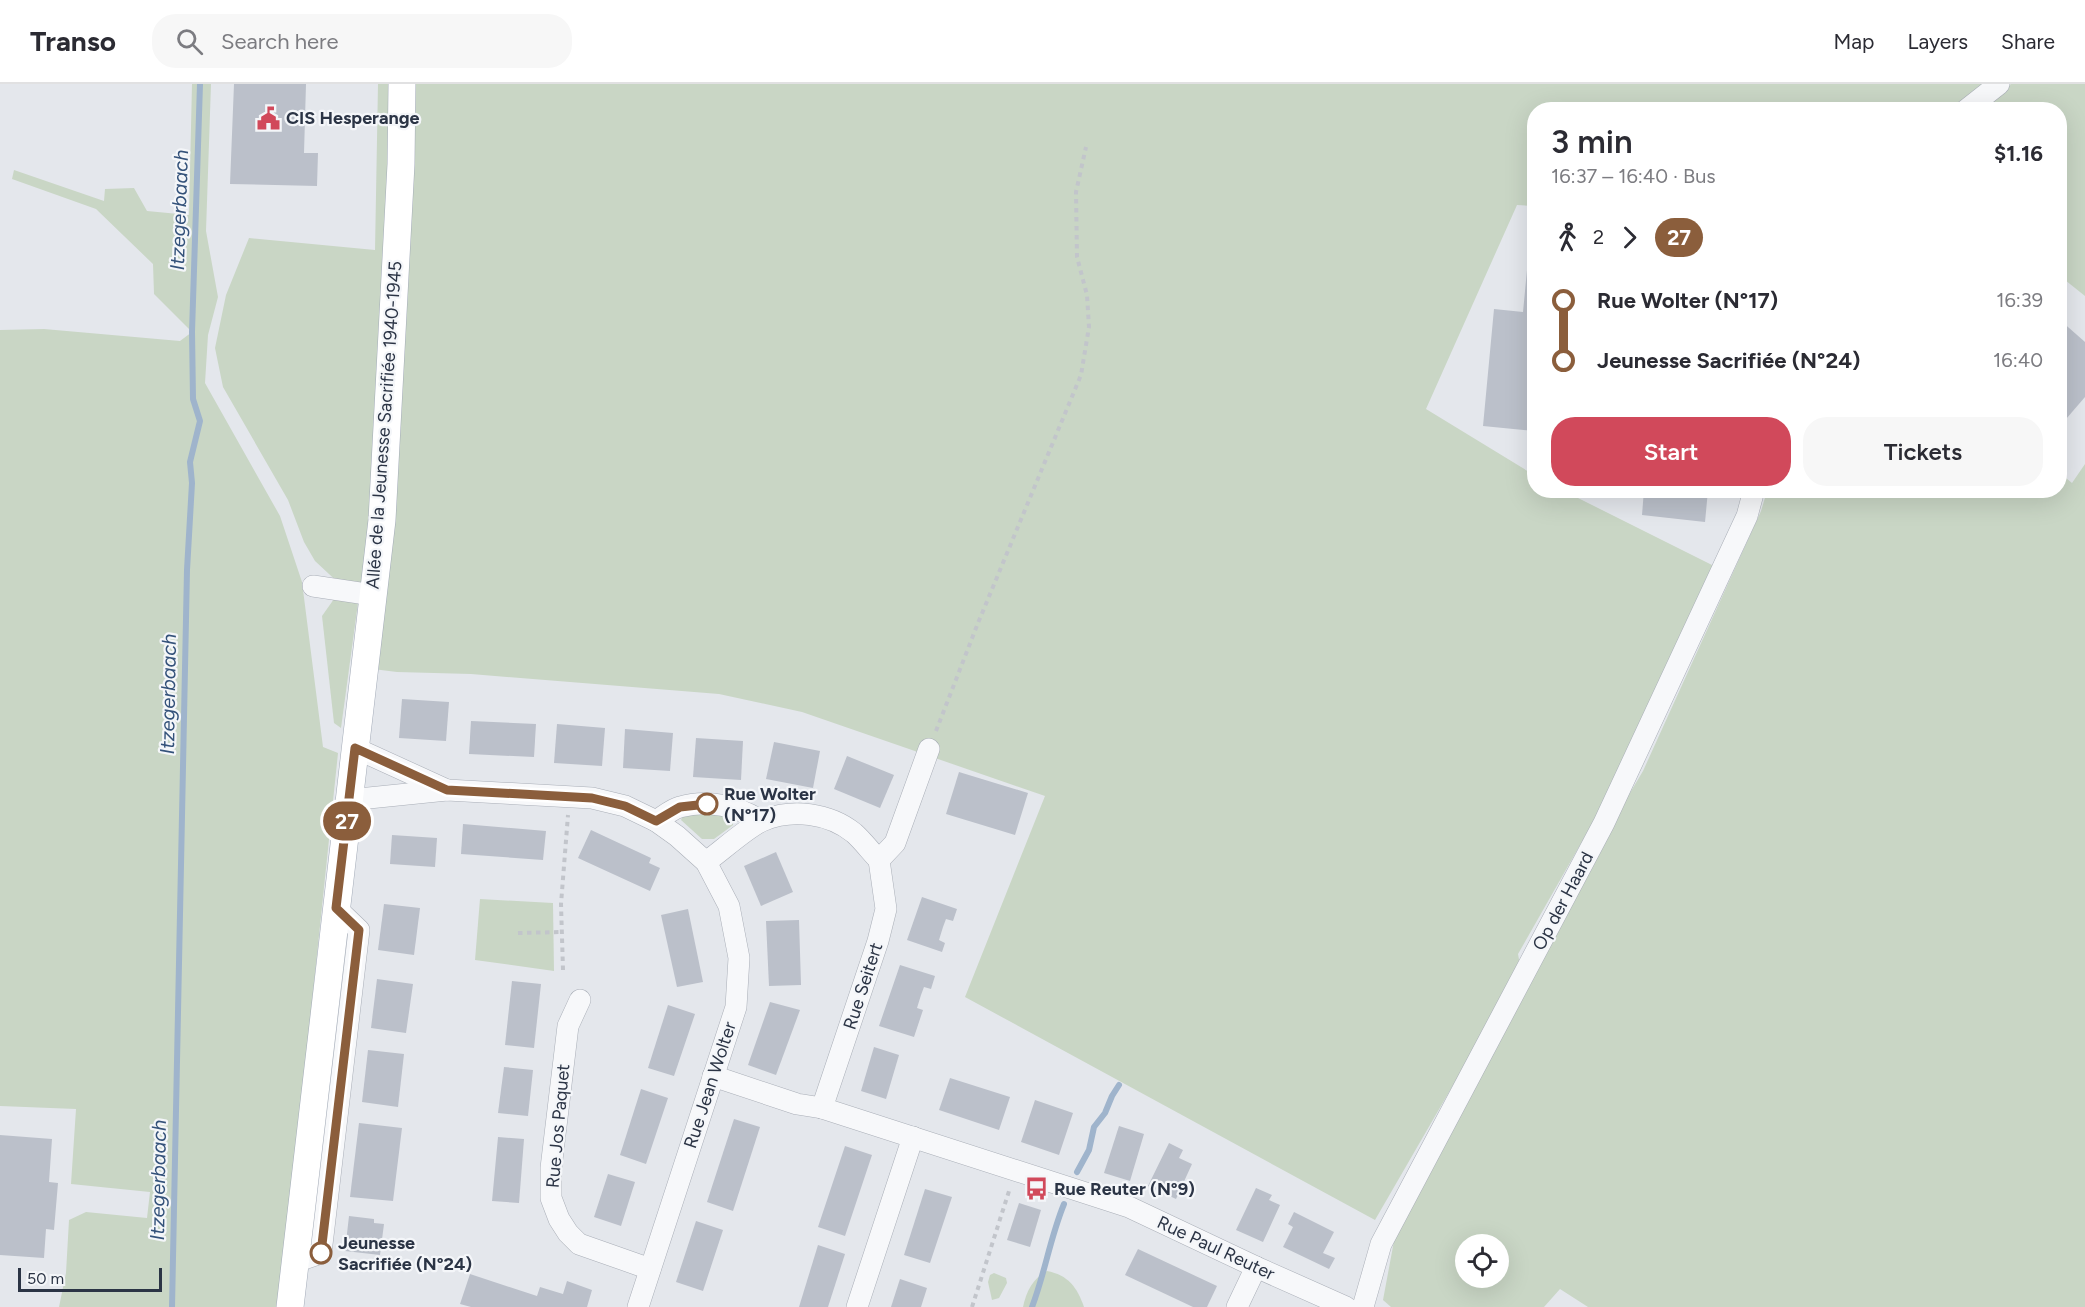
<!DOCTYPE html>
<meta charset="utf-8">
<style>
:root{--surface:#fff;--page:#f7f7f7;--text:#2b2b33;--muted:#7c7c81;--line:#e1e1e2;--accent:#d1495b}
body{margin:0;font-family:Figtree,sans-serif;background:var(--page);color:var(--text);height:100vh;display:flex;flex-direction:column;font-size:22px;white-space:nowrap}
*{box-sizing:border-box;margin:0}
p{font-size:20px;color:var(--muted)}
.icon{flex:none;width:33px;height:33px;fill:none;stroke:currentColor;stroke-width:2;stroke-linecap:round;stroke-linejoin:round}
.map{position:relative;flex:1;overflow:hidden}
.side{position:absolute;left:1527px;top:18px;width:540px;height:396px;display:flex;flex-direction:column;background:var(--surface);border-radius:24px;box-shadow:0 6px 24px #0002}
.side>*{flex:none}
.badge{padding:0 12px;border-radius:20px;font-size:21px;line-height:39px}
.controls{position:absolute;left:1455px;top:1150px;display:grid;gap:12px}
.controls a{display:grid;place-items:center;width:54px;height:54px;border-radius:50%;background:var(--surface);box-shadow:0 6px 24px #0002;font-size:30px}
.scale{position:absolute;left:18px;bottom:15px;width:144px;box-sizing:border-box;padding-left:6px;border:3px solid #2b3445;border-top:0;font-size:16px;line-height:21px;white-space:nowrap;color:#2b3445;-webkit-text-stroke:4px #f4f6f9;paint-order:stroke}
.map>.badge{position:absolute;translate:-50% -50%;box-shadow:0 0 0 3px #fff}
.legs{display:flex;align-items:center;gap:9px;height:66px;padding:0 24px;font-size:20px}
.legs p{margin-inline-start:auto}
.headline{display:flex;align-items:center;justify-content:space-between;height:102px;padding:0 24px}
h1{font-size:33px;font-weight:600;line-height:45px}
.cta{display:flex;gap:12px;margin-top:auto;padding:12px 24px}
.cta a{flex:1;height:69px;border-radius:24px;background:var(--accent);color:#fff;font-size:24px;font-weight:600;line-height:69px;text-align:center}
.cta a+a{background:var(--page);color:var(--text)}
ul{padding:0 24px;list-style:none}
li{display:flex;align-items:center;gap:21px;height:60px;font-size:22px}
li i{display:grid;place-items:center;width:9px;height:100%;margin:0 8px;background:currentColor}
li i::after{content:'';width:15px;height:15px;margin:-8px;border:4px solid;border-radius:50%;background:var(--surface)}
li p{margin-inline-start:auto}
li:first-child i{background:linear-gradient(#0000 50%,currentColor 0)}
li:last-child i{background:linear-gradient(currentColor 50%,#0000 0)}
header{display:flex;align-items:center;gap:36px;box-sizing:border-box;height:84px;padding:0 30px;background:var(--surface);border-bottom:2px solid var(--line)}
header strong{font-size:28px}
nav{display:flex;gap:33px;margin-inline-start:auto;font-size:21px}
.search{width:420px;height:54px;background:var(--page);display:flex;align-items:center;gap:15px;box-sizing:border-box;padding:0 21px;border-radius:24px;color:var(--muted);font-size:22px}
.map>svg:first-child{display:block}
.green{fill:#c9d6c5;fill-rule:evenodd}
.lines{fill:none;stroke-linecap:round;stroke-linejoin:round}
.stream{stroke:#9fb4cc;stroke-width:6}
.building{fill:#bbc0ca}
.minor-casing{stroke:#a9aeb7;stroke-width:22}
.major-casing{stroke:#a3abb8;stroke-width:28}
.path{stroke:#c2c5cb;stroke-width:4;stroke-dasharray:4.5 4.5;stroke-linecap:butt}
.minor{stroke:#f7f8fa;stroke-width:21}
.major{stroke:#fff;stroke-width:27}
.line-1-casing{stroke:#fff;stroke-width:14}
.line-1{stroke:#8b5e3c;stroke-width:9}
.stop-1-dot{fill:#fff;stroke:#8b5e3c;stroke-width:3}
.labels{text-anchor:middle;stroke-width:4.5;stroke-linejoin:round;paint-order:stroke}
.poi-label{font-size:18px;font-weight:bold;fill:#2b3445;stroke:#f4f6f9;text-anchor:start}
.street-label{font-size:18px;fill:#2b3445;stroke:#f4f6f9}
.stop-label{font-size:18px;font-weight:bold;fill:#2b3445;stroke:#f4f6f9;text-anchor:start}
.water-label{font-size:20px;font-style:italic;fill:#34527a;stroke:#f4f6f9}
</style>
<header>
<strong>Transo</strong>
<div class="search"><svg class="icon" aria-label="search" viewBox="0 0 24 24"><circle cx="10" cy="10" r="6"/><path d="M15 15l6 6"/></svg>Search here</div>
<nav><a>Map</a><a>Layers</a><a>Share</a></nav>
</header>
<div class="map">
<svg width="2085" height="1223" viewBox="0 0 2085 1223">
<rect width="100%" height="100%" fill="#e4e7ec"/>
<g class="green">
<polygon points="192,0 211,0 206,147 218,213 208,251 205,299 280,432 302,498 323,663 338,669 287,1159 276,1223 59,1223 66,1189 69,1136 86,1128 147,1134 150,1108 71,1100 76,1025 0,1022 0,246 44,245 180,257 192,248 154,210 153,180 96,125 12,95 14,86 104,117 105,105 134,104 147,127 189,131"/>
<polygon points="378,0 1990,0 1956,25 1534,26 1534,122 1517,121 1426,325 1534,391 1534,406 1564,407 1718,484 1609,710 1518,870 1520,881 1460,989 1375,1136 965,913 1045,712 802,628 719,610 471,590 397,588 373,585 382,507 343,503 315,477 304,458 288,416 223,303 215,264 226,211 249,154 375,166"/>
<polygon points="2011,0 2085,0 2085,212 2060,192 2060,26 1976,26"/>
<path d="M2085,380V1223H1588L1560,1205L1544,1223H1391L1383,1216L1394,1157L1602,756L1643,687L1761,427L1767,407L2060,406V389L2072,399ZM1466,1161H1498V1194H1466Z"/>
<polygon points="343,514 358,519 341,644 334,639 322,532 334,515"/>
<polygon points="684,728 727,731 733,737 733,741 714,755 702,755 681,736"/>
<polygon points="480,815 553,819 554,887 475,876"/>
<path d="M1047,1187C1068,1191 1077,1203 1084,1223H1023C1026,1208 1033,1194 1047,1187Z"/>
<polygon points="994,1189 1006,1194 1007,1199 999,1214 992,1216 988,1198 990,1191"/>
</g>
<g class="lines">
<g class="stream">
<polyline points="1077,1088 1089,1066 1094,1043 1105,1029 1112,1012 1119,1001"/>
<polyline points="172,1223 187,486 192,399 190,378 200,337 193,315 192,248 200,0"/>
<path d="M1032,1223C1045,1189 1050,1154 1064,1120"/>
</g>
</g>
<g class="building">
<polygon points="234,0 306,0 304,69 318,69 317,102 230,100"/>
<polygon points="1532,134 1534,135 1534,347 1483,342 1494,225 1523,228"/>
<polygon points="2060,236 2085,258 2085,313 2060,342"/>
<polygon points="1644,406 1708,406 1705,438 1642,431"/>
<polygon points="402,615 449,618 446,657 399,654"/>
<polygon points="471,637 536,640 534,673 469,670"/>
<polygon points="557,640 605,644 602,682 554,679"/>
<polygon points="625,645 673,649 670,687 623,684"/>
<polygon points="696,654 743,657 741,696 693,693"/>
<polygon points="774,658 820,667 813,704 766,695"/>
<polygon points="847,672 894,691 880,724 834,705"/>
<polygon points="959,688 1028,709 1015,751 946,730"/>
<polygon points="463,740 546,747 543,776 461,770"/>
<polygon points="591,746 651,774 649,779 660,784 650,807 578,774"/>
<polygon points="392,751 437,754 435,783 390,780"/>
<polygon points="776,768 793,808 761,822 744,782"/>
<polygon points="922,813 957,825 953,837 946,835 943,843 939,856 945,859 942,868 907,856"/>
<polygon points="384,820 420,824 414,871 378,866"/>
<polygon points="688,825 703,898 677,903 661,831"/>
<polygon points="799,836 801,901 769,902 766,837"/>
<polygon points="900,881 935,892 931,905 924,903 921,911 917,924 923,926 914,953 879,942"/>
<polygon points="377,895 413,900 406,949 371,944"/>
<polygon points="512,897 541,900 534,964 505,961"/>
<polygon points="770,918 800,926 776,991 748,981"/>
<polygon points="668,921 695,930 674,992 648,984"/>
<polygon points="874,963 899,971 886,1015 861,1007"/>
<polygon points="368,966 404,970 398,1023 362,1018"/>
<polygon points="504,983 533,986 528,1032 498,1029"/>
<polygon points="950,994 1010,1013 999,1046 939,1026"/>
<polygon points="641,1005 668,1014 646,1080 620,1071"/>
<polygon points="1035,1016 1073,1029 1059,1071 1021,1058"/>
<polygon points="734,1035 760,1043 733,1127 707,1118"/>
<polygon points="359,1039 402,1044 393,1117 350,1113"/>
<polygon points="1119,1042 1144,1050 1130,1097 1104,1089"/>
<polygon points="0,1051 52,1055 49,1098 58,1099 54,1146 46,1145 44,1174 0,1171"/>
<polygon points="498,1053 524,1055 519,1119 492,1117"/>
<polygon points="1169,1059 1183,1066 1179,1074 1192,1080 1176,1115 1148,1102"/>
<polygon points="845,1062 872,1071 845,1152 818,1143"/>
<polygon points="608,1090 635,1098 621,1142 594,1133"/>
<polygon points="1256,1104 1272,1111 1269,1116 1280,1121 1263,1158 1236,1146"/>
<polygon points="925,1105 952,1113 930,1179 904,1171"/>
<polygon points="1019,1119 1041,1126 1030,1163 1007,1156"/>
<polygon points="1294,1128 1334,1148 1323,1169 1335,1174 1329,1185 1283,1163 1293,1143 1288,1140"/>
<polygon points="349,1132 374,1135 374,1139 384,1140 380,1171 345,1167"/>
<polygon points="696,1137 723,1146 703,1207 676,1198"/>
<polygon points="818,1161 845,1170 828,1223 799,1223"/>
<polygon points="1138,1165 1217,1202 1207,1223 1193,1223 1125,1191"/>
<polygon points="470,1190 537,1212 540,1203 563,1210 567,1197 592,1206 587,1223 471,1223 460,1220"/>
<polygon points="900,1195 927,1204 921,1223 891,1223"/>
</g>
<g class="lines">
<defs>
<g id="minor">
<polyline points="1966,26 1999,0"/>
<polyline points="313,502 373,511"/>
<polyline points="355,664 447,706"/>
<polyline points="349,716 447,706 592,714 625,722 656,737 677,752 706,778 729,822 739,874 736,923 638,1223"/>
<path d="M656,737C664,732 672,725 680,723C708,715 738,722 761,737"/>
<polyline points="879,776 895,759 929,665"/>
<path d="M706,778C720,768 748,743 762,737C792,724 829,729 854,749C863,757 871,768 879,776"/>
<polyline points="580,916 568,942 551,1084 551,1114 559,1135 568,1149 579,1160 650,1185"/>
<polyline points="713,992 797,1020 822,1024 1129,1123 1256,1183 1346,1223"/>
<polyline points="822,1024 878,857 886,825 879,776"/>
<polyline points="295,1178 321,1169 359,846 336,824"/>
<polyline points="857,1223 913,1053"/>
<polyline points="1237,1223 1256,1183"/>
<polyline points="1363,1223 1381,1160 1604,739 1747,432 1754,406"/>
</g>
<polyline id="major" points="290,1223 382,436 401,80 402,0"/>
</defs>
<use href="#minor" class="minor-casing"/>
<use href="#major" class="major-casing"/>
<g class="path">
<polyline points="936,647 978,539 1081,291 1089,243 1087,211 1077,173 1076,108 1086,63"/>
<polyline points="518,849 562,848"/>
<polyline points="563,886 561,820 568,731"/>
<polyline points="972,1223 1010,1104"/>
</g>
<use href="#minor" class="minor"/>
<use href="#major" class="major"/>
</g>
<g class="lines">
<defs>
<polyline id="line-1" points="321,1169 359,846 336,824 355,664 447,706 592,714 625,722 656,737 680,723 707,720"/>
</defs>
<use href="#line-1" class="line-1-casing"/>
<use href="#line-1" class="line-1"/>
</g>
<defs>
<symbol id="civic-bare" viewBox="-9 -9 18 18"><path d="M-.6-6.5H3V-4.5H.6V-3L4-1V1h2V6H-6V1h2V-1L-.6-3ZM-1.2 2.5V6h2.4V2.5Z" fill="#d1495b" stroke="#f4f6f9" stroke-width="2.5" paint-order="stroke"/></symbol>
<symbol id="bus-bare" viewBox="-9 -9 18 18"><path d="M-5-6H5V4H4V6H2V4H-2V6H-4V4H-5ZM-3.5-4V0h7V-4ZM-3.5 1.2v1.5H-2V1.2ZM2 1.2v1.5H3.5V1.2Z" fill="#d1495b" stroke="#f4f6f9" stroke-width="2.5" paint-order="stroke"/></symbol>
</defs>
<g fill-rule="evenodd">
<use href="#civic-bare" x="252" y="18" width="33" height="33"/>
<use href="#bus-bare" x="1020" y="1088" width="33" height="33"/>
</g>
<g class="stop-1-dot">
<circle cx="707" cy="720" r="10"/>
<circle cx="321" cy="1169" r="10"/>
</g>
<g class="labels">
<g class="poi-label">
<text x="286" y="40">CIS Hesperange</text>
<text x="1054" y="1111">Rue Reuter (N°9)</text>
</g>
<g class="street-label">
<text transform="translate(384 341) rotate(-86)" y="6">Allée de la Jeunesse Sacrifiée 1940-1945</text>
<text transform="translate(1563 817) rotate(-62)" y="6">Op der Haard</text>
<text transform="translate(863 902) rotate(-72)" y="6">Rue Seitert</text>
<text transform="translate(710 1001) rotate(-72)" y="6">Rue Jean Wolter</text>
<text transform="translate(558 1042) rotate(-85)" y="6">Rue Jos Paquet</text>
<text transform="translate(1216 1164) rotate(25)" y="6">Rue Paul Reuter</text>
</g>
<g class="stop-label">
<text x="724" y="716">Rue Wolter<tspan x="724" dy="21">(N°17)</tspan></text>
<text x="338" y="1165">Jeunesse<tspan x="338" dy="21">Sacrifiée (N°24)</tspan></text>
</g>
<g class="water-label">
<text transform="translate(179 126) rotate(-88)" y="7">Itzegerbaach</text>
<text transform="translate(168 610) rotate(-89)" y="7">Itzegerbaach</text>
<text transform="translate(158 1096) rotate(-89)" y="7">Itzegerbaach</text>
</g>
</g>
</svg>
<div class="controls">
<a><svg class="icon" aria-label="locate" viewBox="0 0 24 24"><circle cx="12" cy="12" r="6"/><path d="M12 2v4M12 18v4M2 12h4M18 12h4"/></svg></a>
</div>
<div class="scale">50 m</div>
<b class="badge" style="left:347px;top:737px;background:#8b5e3c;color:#fff">27</b>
<section class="side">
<div class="headline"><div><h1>3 min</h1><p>16:37 – 16:40 · Bus</p></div><b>$1.16</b></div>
<div class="legs"><svg class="icon" aria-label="walk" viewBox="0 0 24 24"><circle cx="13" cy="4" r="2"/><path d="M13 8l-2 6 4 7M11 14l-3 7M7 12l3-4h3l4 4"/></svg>2<svg class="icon" aria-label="forward" viewBox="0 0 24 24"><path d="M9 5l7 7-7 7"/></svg><b class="badge" style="background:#8b5e3c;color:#fff">27</b></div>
<ul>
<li><i style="color:#8b5e3c"></i><b>Rue Wolter (N°17)</b><p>16:39</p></li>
<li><i style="color:#8b5e3c"></i><b>Jeunesse Sacrifiée (N°24)</b><p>16:40</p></li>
</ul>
<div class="cta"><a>Start</a><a>Tickets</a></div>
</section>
</div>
